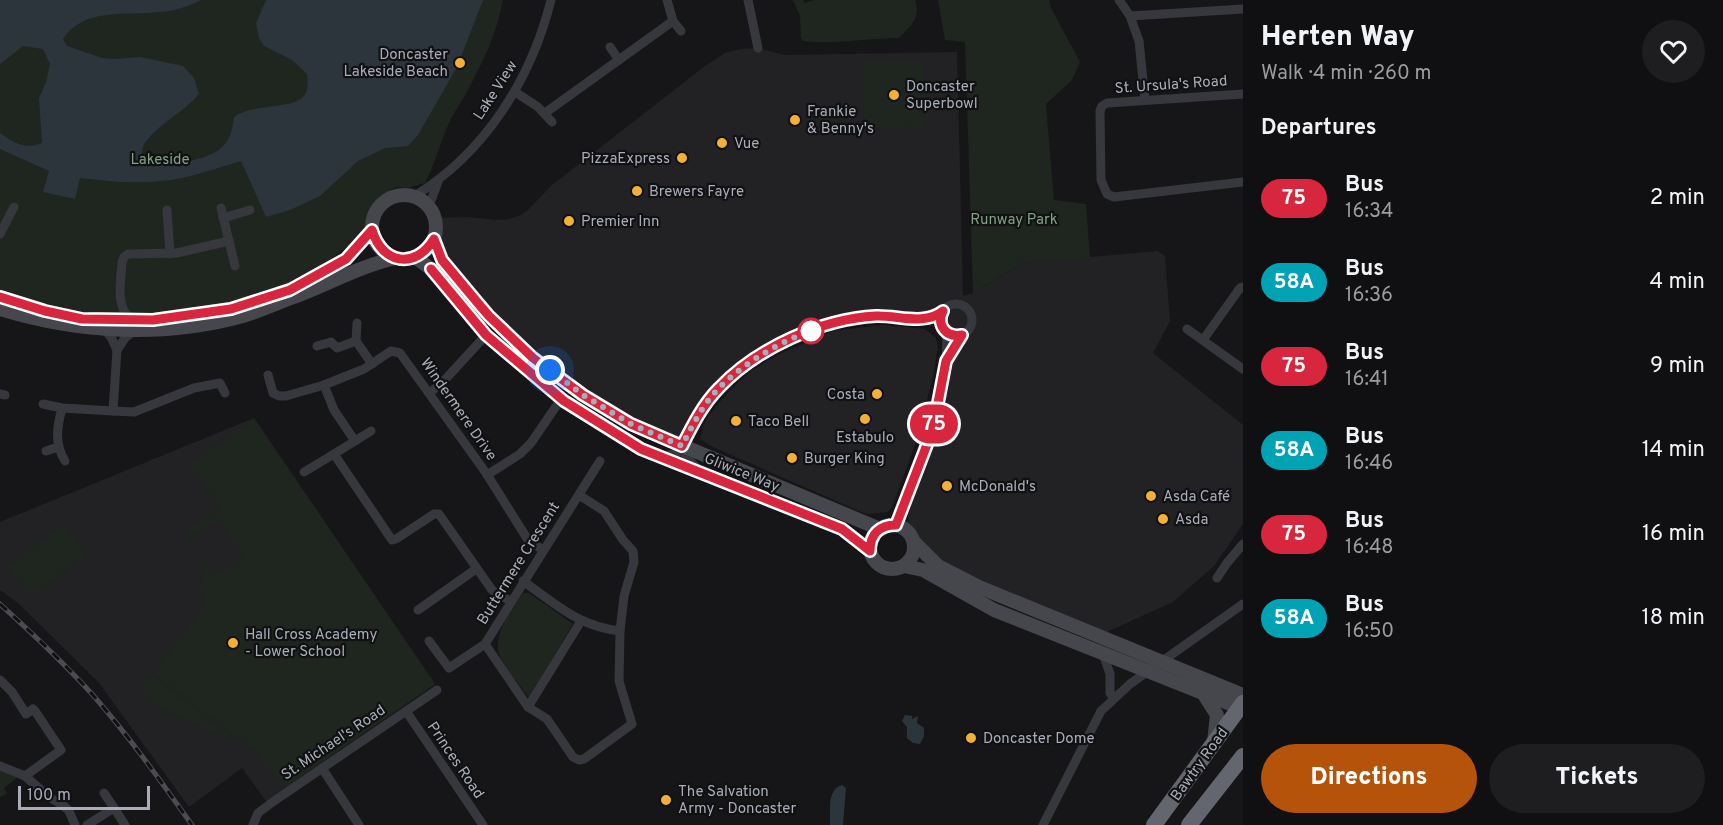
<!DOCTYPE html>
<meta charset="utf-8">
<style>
:root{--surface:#101012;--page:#1e1e20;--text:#f1f3f6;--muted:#9c9d9f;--accent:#b45309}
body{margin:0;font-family:Overpass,sans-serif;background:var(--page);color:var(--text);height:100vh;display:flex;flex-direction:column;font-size:22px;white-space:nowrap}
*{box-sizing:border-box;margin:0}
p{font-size:20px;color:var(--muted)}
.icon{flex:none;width:33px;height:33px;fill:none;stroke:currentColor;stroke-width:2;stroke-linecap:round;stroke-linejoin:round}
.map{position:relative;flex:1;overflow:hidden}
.side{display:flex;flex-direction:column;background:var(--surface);width:480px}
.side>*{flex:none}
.badge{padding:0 12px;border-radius:20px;font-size:21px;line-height:39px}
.scale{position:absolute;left:18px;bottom:15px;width:132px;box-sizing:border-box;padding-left:6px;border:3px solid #a8adb8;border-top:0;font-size:16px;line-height:21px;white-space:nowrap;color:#a8adb8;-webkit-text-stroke:4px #111113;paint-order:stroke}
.you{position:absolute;width:30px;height:30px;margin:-15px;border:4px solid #fff;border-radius:50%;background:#1a73e8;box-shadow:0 0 0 9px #1a73e833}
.map>.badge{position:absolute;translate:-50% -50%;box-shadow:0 0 0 3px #fff}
h2{padding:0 18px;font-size:22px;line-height:54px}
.round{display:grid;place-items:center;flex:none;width:63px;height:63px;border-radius:32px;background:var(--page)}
.head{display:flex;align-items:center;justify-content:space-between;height:102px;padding:0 18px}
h1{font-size:28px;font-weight:800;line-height:45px}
.cta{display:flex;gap:12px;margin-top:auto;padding:12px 18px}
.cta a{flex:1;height:69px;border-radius:36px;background:var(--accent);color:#fff;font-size:24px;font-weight:800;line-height:69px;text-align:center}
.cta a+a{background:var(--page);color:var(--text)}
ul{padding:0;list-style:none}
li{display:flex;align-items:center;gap:18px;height:84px;padding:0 18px}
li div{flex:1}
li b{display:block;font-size:22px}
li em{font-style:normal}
li .badge{min-width:66px;font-weight:700;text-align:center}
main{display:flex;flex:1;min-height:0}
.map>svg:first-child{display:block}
.built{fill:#222225}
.green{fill:#1e261f}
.water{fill:#2c353c}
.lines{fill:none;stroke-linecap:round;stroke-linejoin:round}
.street{stroke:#37383d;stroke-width:9}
.secondary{stroke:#45474d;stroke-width:14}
.highway{stroke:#63666e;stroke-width:16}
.rail-casing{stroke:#4a4c52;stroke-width:5}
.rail{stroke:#111113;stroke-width:3;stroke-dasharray:9;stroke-linecap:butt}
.line-casing{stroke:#fff;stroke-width:14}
.line{stroke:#d7263d;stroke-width:9}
.walk{stroke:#a8adb8;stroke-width:6;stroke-dasharray:0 10.8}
.poi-dot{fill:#f2b134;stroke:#111113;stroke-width:2}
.stop-dot{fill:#fff;stroke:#d7263d;stroke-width:3}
.labels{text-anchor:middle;stroke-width:4.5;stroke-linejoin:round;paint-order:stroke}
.poi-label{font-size:15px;fill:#a8adb8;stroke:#111113;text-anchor:start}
.street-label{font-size:15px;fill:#a8adb8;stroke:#111113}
.park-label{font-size:15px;fill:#7fa381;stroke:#111113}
</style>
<main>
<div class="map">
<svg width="1243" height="825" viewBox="0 0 1243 825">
<rect width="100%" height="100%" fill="#161618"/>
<g class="built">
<polygon points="758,48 785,55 957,52 963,296 973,293 1022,263 1158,251 1165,256 1170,321 1153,353 1243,425 1243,524 1214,566 1173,602 1098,636 979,587 913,554 905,529 936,412 947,333 941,326 940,316 881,316 802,334 717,388 682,446 583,395 489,316 434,239 435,218 467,217 497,220 509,219 521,215 528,210 552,185 705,66 725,53 741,49"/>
<polygon points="881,325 925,329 936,338 938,346 933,377 915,445 892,507 887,512 866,514 713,447 700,439 703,426 709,415 730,390 751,371 777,355 833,331"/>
<polygon points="254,418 435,684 266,801 242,768 189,807 99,683 18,603 0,590 0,522"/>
</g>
<g class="green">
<path d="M0,0H503C498,27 487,54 474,78C467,94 456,108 449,123C440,143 435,164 425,183L407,188L396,187L383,194L373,206L364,234L290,290L231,309L119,319H82L45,311L0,297Z"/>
<path d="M793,0H803L804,3L815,0H915C921,18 911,26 899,38C867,38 835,45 803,41L801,38L800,16Z"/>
<polygon points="938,0 1049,0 1051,8 1080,62 1072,80 1046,104 1054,200 1086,204 1090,258 1022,263 973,293 965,42 945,40"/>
<polygon points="863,62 924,62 925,127 864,128"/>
<path d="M254,418L435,684L289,785C275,778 262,768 257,753L153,673L206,604L200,594L203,561L214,576L243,556L218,519L189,539L186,531L219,508L190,464Z"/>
<polygon points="64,524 87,555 30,597 7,566"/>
<path d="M523,593H529L573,624L529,698C522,688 502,664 499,654C493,633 512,610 523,593Z"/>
<polygon points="150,675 251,751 253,754 230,738 173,716 170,710 164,711 149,702 150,698 140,689"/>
<polygon points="0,771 12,774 17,778 4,788 7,794 0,797"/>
</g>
<g class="water">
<path d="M0,0H201C187,7 175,11 160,12C126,16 84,7 63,39L67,46L102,58L115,59L140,57L183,66L194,78L199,94C184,112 160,123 147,140C142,146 142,151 142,158L152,166C172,164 212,161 225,144C231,137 233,126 234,117C253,103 289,110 303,97C309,91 308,82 307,74L292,60L264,46L259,38L256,23L266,0H483L457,67L418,135L408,146L385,148L358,161L320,196L290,210L266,217L241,161C214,169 187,179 160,181C133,184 107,181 80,178L75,199L43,192L49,171L0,149V133C14,143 25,150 42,143L39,98L46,82L50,64L43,49L23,46L0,64Z"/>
<polygon points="905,715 912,716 912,719 918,716 917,723 924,728 924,736 920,744 913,743 907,738 907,727 902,721"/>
<path d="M842,785L846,788L843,825H830C831,811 826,790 842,785Z"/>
</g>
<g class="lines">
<g class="street">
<polyline points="667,0 673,21 681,31"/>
<polyline points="748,0 758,48"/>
<polyline points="1119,0 1130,16 1139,41 1145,100"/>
<polyline points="1130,16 1243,9"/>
<polyline points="610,47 619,60"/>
<polyline points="515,92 538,107 552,122"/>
<polyline points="1243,94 1107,103 1102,106 1100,111 1101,180 1107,194 1114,197 1243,182"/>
<polyline points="545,113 673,21"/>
<path d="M413,197C485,153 531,80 551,0"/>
<polyline points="429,206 438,182"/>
<polyline points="221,208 235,266"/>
<polyline points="167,210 170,254"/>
<polyline points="223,218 250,210"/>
<polyline points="0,234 14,207"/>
<circle cx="956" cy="320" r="16"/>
<path d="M130,319C115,305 121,281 122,263L124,257L128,254L177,253L229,241"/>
<polyline points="103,328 111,337 117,350 125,338 134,331"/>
<polyline points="1187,329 1243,369"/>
<polyline points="1203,340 1240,288 1243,287"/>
<polyline points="356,341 357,323"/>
<polyline points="317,346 331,342 337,348 356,341 372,364"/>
<polyline points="947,359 962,335"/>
<polyline points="268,375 273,393 279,396 286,396 324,385 364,369 391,351 400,353 486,473 528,540 543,550"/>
<polyline points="324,385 334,410 355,441"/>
<polyline points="429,393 441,384 486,335"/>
<polyline points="0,394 5,395"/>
<polyline points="43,404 62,408 113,411 117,350"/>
<path d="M62,408C57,427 54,443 65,461"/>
<polyline points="113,411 134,412 194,388 220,383 225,393"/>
<polyline points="371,431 334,454 392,540 396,539 434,514 439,514 492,590 510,601"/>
<polyline points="682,446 686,457 699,470"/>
<polyline points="46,451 58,447"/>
<path d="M661,456L676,454C692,433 700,407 719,388C757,348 817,322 871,317C895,314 923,327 943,311"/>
<polyline points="304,472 334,454"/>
<polyline points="487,475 520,454 531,443 561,399"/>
<polyline points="896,525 933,429 946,361 947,333"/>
<polyline points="1217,578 1227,563 1243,544"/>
<path d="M523,581C557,605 578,626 620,631"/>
<polyline points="418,610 476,569"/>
<polyline points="429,641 449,668 485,644 600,461"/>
<polyline points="485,644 528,707 547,719 573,757 579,760 584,759 632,724 619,681 620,631 624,596 634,562 633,551 623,540 604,511 579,495"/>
<polyline points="1103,654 1110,674 1110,693 1114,698"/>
<polyline points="0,680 12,692 26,714 33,709 35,711 61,750 25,776"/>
<polyline points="528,707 581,621"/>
<polyline points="406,711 483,825"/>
<polyline points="0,766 25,776 49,797 64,806 69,811 75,825"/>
<polyline points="322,768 359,825"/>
<polyline points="104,793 114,808"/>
<polyline points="87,825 114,808 125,825"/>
<polyline points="253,825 258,813 274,801 437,690"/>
<polyline points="1043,825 1101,711 1130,684 1243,604"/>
</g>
<g class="secondary">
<circle cx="404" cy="227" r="32"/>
<polyline points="434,239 442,260 489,316 533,358 583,395 631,424 880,529"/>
<polyline points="415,257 431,269 486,335 564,401 641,449 842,529 870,551"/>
<polyline points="0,297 45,311 73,317"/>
<path d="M0,309C78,333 163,338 243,316C260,311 277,303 294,297C329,284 360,266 396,258"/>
<polyline points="92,319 154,320 231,309 290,290 346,259 372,230"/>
<circle cx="892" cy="547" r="22"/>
<polyline points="914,542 938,566 979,587 1243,695"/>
<polyline points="904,566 923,570 994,610 1243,709"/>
<polyline points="1205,696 1217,715 1214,742"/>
</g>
<g class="highway">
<polyline points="1154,825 1243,703"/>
<polyline points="1189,825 1243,756"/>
</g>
<defs>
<path id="rail" d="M0,604C32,633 63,662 92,694C128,735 160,780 192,825"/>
</defs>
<use href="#rail" class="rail-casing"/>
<use href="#rail" class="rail"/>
</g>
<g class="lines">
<defs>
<path id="line" d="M0,297L45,311L82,319L153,320L231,309L290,290L346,259L372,230C382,264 415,270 434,239L442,260L477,302L489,316L533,358L583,395L631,424L682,446C692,426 703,404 719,388C757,348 821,319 876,316C898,315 924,326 943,311C936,325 946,338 962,335L946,361L933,429L896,525C879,525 870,535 870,551L842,529L641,449L564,401L486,335L431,269"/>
</defs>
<use href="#line" class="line-casing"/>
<use href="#line" class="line"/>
<path class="walk" d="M550,370L583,395L631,424L682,446C692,426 703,404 719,388C746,361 783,340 818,328L811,331"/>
</g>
<g class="poi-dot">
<circle cx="460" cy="63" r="6"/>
<circle cx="894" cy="95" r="6"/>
<circle cx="795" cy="120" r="6"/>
<circle cx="722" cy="143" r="6"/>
<circle cx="682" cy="158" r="6"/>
<circle cx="637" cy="191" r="6"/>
<circle cx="569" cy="221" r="6"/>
<circle cx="877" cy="394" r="6"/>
<circle cx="865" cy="419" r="6"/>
<circle cx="736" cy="421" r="6"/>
<circle cx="792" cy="458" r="6"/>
<circle cx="947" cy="486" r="6"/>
<circle cx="1151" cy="496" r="6"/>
<circle cx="1163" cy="519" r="6"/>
<circle cx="233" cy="643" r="6"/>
<circle cx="971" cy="738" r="6"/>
<circle cx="666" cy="800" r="6"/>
</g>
<circle class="stop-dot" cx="811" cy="331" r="12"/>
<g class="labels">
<g class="poi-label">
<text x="448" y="59" text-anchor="end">Doncaster<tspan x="448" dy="17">Lakeside Beach</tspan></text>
<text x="906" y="91">Doncaster<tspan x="906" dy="17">Superbowl</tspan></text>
<text x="807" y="116">Frankie<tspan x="807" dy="17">&amp; Benny's</tspan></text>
<text x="734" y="148">Vue</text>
<text x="670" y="163" text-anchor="end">PizzaExpress</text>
<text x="649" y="196">Brewers Fayre</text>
<text x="581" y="226">Premier Inn</text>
<text x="865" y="399" text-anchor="end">Costa</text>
<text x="748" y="426">Taco Bell</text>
<text x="865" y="442" text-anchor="middle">Estabulo</text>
<text x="804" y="463">Burger King</text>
<text x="959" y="491">McDonald's</text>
<text x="1163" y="501">Asda Café</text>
<text x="1175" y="524">Asda</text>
<text x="245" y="639">Hall Cross Academy<tspan x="245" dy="17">- Lower School</tspan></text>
<text x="983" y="743">Doncaster Dome</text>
<text x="678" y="796">The Salvation<tspan x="678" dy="17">Army - Doncaster</tspan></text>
</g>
<g class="street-label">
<text transform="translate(1171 84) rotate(-4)" y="5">St. Ursula's Road</text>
<text transform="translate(495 90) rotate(-57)" y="5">Lake View</text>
<text transform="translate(459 409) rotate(55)" y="5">Windermere Drive</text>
<text transform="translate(742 472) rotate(22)" y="5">Gliwice Way</text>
<text transform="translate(518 563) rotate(-58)" y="5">Buttermere Crescent</text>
<text transform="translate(333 742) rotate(-34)" y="5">St. Michael's Road</text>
<text transform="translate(456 760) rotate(56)" y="5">Princes Road</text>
<text transform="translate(1199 764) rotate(-54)" y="5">Bawtry Road</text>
</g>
<g class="park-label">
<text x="160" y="164">Lakeside</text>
<text x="1014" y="224">Runway Park</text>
</g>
</g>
</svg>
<div class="scale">100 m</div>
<div class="you" style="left:550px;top:370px"></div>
<b class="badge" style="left:934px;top:424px;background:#d7263d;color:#fff">75</b>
</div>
<section class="side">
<div class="head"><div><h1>Herten Way</h1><p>Walk · 4 min · 260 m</p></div><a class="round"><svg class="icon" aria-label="heart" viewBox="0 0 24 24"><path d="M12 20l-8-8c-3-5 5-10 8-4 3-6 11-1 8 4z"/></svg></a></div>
<h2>Departures</h2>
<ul>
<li><span class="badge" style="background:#d7263d;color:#fff">75</span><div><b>Bus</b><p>16:34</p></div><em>2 min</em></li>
<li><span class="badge" style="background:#00a3b4;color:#fff">58A</span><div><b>Bus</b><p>16:36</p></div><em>4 min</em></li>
<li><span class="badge" style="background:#d7263d;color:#fff">75</span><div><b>Bus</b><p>16:41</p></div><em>9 min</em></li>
<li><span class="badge" style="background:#00a3b4;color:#fff">58A</span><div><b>Bus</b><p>16:46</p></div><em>14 min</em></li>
<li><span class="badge" style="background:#d7263d;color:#fff">75</span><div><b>Bus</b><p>16:48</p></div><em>16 min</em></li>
<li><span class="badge" style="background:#00a3b4;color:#fff">58A</span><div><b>Bus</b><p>16:50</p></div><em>18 min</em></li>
</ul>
<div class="cta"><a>Directions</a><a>Tickets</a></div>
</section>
</main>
